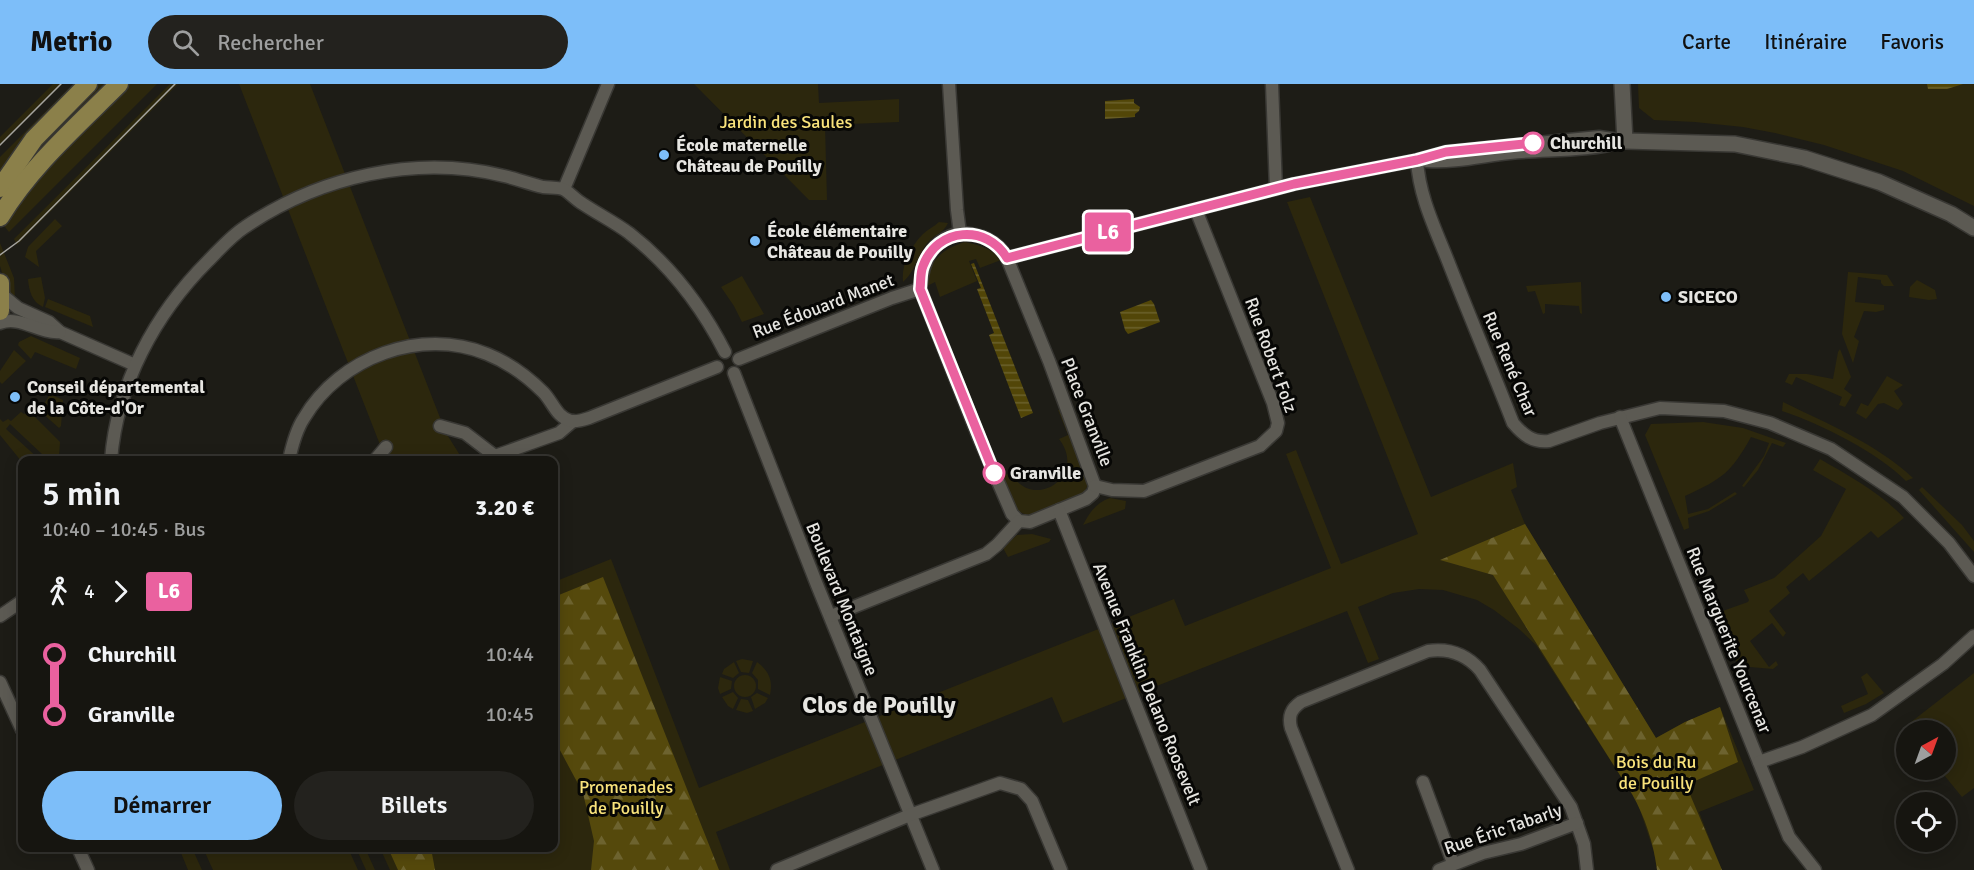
<!DOCTYPE html>
<html lang="fr">
<meta charset="utf-8">
<style>
:root{--surface:#161510;--page:#23221e;--text:#f1f3f6;--muted:#9e9f9f;--line:#353430;--accent:#7dbef9}
body{margin:0;font-family:Signika,sans-serif;background:var(--page);color:var(--text);height:100vh;display:flex;flex-direction:column;font-size:22px;white-space:nowrap}
*{box-sizing:border-box;margin:0}
p{font-size:20px;color:var(--muted)}
.icon{flex:none;width:33px;height:33px;fill:none;stroke:currentColor;stroke-width:2;stroke-linecap:round;stroke-linejoin:round}
.map{position:relative;flex:1;overflow:hidden}
.side{position:absolute;left:18px;top:372px;width:540px;height:396px;display:flex;flex-direction:column;background:var(--surface);border-radius:12px;box-shadow:0 3px 15px #0003,0 0 0 2px var(--line)}
.side>*{flex:none}
.badge{padding:0 12px;border-radius:4px;font-size:21px;line-height:39px}
.needle{width:39px;rotate:41deg}
.buttons{position:absolute;left:1896px;top:636px;display:grid;gap:12px}
.buttons a{display:grid;place-items:center;width:60px;height:60px;border-radius:50%;background:var(--surface);box-shadow:0 3px 15px #0003,0 0 0 2px var(--line);font-size:30px}
.map>.badge{position:absolute;translate:-50% -50%;box-shadow:0 0 0 3px #fff}
.legs{display:flex;align-items:center;gap:9px;height:66px;padding:0 24px;font-size:20px}
.legs p{margin-inline-start:auto}
.head{display:flex;align-items:center;justify-content:space-between;height:102px;padding:0 24px}
h1{font-size:33px;font-weight:600;line-height:45px}
.primary-button{display:flex;gap:12px;margin-top:auto;padding:12px 24px}
.primary-button a{flex:1;height:69px;border-radius:36px;background:var(--accent);color:#111;font-size:24px;font-weight:600;line-height:69px;text-align:center}
.primary-button a+a{background:var(--page);color:var(--text)}
ul{padding:0 24px;list-style:none}
li{display:flex;align-items:center;gap:21px;height:60px;font-size:22px}
li i{display:grid;place-items:center;width:9px;height:100%;margin:0 8px;background:currentColor}
li i::after{content:'';width:15px;height:15px;margin:-8px;border:4px solid;border-radius:50%;background:var(--surface)}
li p{margin-inline-start:auto}
li:first-child i{background:linear-gradient(#0000 50%,currentColor 0)}
li:last-child i{background:linear-gradient(currentColor 50%,#0000 0)}
header{display:flex;align-items:center;gap:36px;box-sizing:border-box;height:84px;padding:0 30px;background:var(--accent);color:#111}
header strong{font-size:28px}
nav{display:flex;gap:33px;margin-inline-start:auto;font-size:21px}
.search{width:420px;height:54px;background:var(--page);display:flex;align-items:center;gap:15px;box-sizing:border-box;padding:0 21px;border-radius:33px;color:var(--muted);font-size:22px}
.map>svg:first-child{display:block}
.green{fill:#2c270d}
.forest{fill:url(#forest-firs)}
.water{fill:url(#water-rules)}
.lines{fill:none;stroke-linecap:round;stroke-linejoin:round}
.minor-casing{stroke:#393834;stroke-width:15}
.tertiary-casing{stroke:#393834;stroke-width:18}
.primary-casing{stroke:#393834;stroke-width:21}
.minor{stroke:#5c5a53;stroke-width:12}
.tertiary{stroke:#5c5a53;stroke-width:15}
.primary{stroke:#8b804a;stroke-width:18}
.tram{stroke:#a5a4a0;stroke-width:1.5}
.line-1-casing{stroke:#fff;stroke-width:14}
.line-1{stroke:#ea619f;stroke-width:9}
.stop-1-dot{fill:#fff;stroke:#ea619f;stroke-width:3}
.poi-dot{fill:#7dbef9;stroke:#070705;stroke-width:2}
.labels{text-anchor:middle;stroke-width:6;stroke-linejoin:round;paint-order:stroke}
.park-label{font-size:18px;fill:#f9e37b;stroke:#070705}
.stop-label{font-size:18px;font-weight:bold;fill:#e6e5e1;stroke:#070705;text-anchor:start}
.poi-label{font-size:18px;font-weight:bold;fill:#e6e5e1;stroke:#070705;text-anchor:start}
.street-label{font-size:18px;fill:#e6e5e1;stroke:#070705}
.district-label{font-size:24px;font-weight:bold;fill:#e6e5e1;stroke:#070705}
</style>
<header>
<strong>Metrio</strong>
<div class="search"><svg class="icon" aria-label="search" viewBox="0 0 24 24"><circle cx="10" cy="10" r="6"/><path d="M15 15l6 6"/></svg>Rechercher</div>
<nav><a>Carte</a><a>Itinéraire</a><a>Favoris</a></nav>
</header>
<div class="map">
<svg width="1974" height="786" viewBox="0 0 1974 786">
<defs>
<pattern id="forest-firs" width="22" height="20" patternUnits="userSpaceOnUse" patternTransform="scale(1.5)"><rect width="22" height="20" fill="#55490c"/><path d="M5 1l3.5 6h-7zM16 11l3.5 6h-7z" fill="#6d632f"/></pattern>
<pattern id="water-rules" width="6" height="5" patternUnits="userSpaceOnUse" patternTransform="scale(1.5)"><rect width="6" height="5" fill="#524608"/><path d="M0 2.5h6" fill="none" stroke="#6b612c"/></pattern>
</defs>
<rect width="100%" height="100%" fill="#1d1c16"/>
<g class="green">
<polygon points="53,0 62,0 0,62 0,53"/>
<polygon points="73,0 82,0 0,94 0,73"/>
<polygon points="99,0 109,0 0,124 0,109 19,80"/>
<polygon points="126,0 157,0 9,148 1,138 14,118"/>
<polygon points="170,0 178,0 17,161 14,155"/>
<polygon points="239,0 310,0 446,349 463,376 386,376"/>
<polygon points="694,0 818,0 819,19 899,15 899,38 825,41 827,116 809,116"/>
<polygon points="1638,0 1974,0 1974,122 1903,87 1824,61 1775,49 1743,43 1695,38 1654,36 1639,24"/>
<polygon points="1310,113 1431,413 1513,379 1517,403 1511,406 1525,440 1656,654 1685,638 1720,623 1754,706 1699,728 1722,786 1657,786 1654,768 1638,720 1632,710 1536,561 1519,545 1494,526 1477,516 1443,506 1419,505 1393,509 1358,523 1379,575 1368,579 1347,527 1063,639 1052,613 716,748 730,786 390,786 380,764 554,764 554,498 611,475 699,704 1174,515 1185,542 1331,484 1286,370 1296,366 1341,480 1418,450 1287,118"/>
<polygon points="55,135 62,142 36,167 39,183 25,173 28,163"/>
<path d="M939,138L948,139C944,148 937,150 930,156C918,168 916,187 903,198C901,180 911,162 923,150C928,145 934,143 939,138Z"/>
<path d="M965,158C978,161 992,164 1001,176L980,184L976,175L969,177L977,197L940,213L935,198L927,202C928,177 942,165 965,158Z"/>
<polygon points="0,159 14,194 15,216 9,212 0,182"/>
<polygon points="1848,188 1887,191 1894,202 1884,202 1881,199 1881,196 1858,193 1855,218 1884,221 1884,226 1876,228 1864,227 1854,253 1859,257 1853,279 1842,250"/>
<polygon points="742,192 764,230 742,238 734,222 721,203"/>
<path d="M41,193L45,214L43,223C32,218 29,207 28,195Z"/>
<polygon points="1917,196 1935,206 1937,215 1929,216 1909,213 1910,203"/>
<polygon points="1581,198 1582,230 1580,229 1579,222 1545,220 1545,229 1543,230 1535,207 1528,208 1526,202"/>
<polygon points="48,215 90,232 93,243 45,223"/>
<polygon points="31,252 80,274 76,285 35,268 31,275 18,261 19,258"/>
<polygon points="1840,265 1851,293 1844,305 1852,311 1845,323 1839,321 1842,313 1796,293 1792,301 1785,298 1789,290 1807,290 1833,295 1838,268"/>
<polygon points="14,266 26,277 2,300 0,298 0,287"/>
<polygon points="1887,292 1903,301 1894,307 1903,320 1898,326 1884,319 1878,320 1866,335 1856,329 1861,319 1868,322"/>
<polygon points="50,310 63,316 61,342 59,344 40,327"/>
<path d="M1783,318C1828,340 1875,359 1913,394L1906,397C1879,369 1819,339 1782,327Z"/>
<path d="M1063,325L1089,398L1085,407L1080,412L1030,431C1012,430 1007,408 1001,393L1011,388C1030,428 1089,394 1059,355L1068,351L1058,326Z"/>
<polygon points="28,326 60,358 59,372 42,370 10,340 6,345 40,376 22,378 0,351 0,335 3,338 8,335 11,337 21,328 24,330 27,329"/>
<path d="M1703,338L1743,344L1786,359L1783,363L1772,359L1758,386L1744,403L1742,402L1764,372L1769,359L1751,353C1731,389 1722,395 1685,412L1688,430L1708,425L1735,408L1737,410L1709,427L1688,434L1689,444L1684,446L1645,351L1651,340Z"/>
<path d="M1820,375C1849,392 1880,408 1904,434L1878,454L1871,447L1809,497L1803,489L1786,503L1790,509L1769,527L1786,549L1783,553L1772,539L1750,557L1769,583L1776,577L1778,581L1773,585L1750,583L1740,586L1717,529L1748,518L1749,516L1744,506L1774,494L1821,452L1846,405L1813,386Z"/>
<polygon points="1922,403 1962,441 1974,457 1974,468 1919,406"/>
<path d="M1110,414L1126,417L1125,425L1083,441C1089,429 1097,418 1110,414Z"/>
<polygon points="1032,450 1051,455 1049,458 1008,473 1003,464 1017,451"/>
<polygon points="742,575 753,577 749,589 741,588 736,577"/>
<polygon points="734,578 739,589 733,594 722,590 724,585"/>
<path d="M757,578C769,587 773,596 770,611L758,605V596L752,589Z"/>
<polygon points="1867,589 1884,609 1866,620 1844,629 1841,622 1868,610 1861,593"/>
<polygon points="1974,589 1974,704 1962,713 1940,686 1946,686 1946,646 1910,646 1906,642"/>
<circle cx="745" cy="602" r="11"/>
<polygon points="720,593 732,597 731,605 720,610 718,604"/>
<polygon points="733,608 738,614 733,625 728,622 722,613"/>
<polygon points="757,609 768,614 765,619 755,625 751,613"/>
<polygon points="741,615 748,616 753,627 747,629 736,626"/>
<polygon points="179,764 192,764 202,786 188,786"/>
<polygon points="203,764 348,764 358,786 213,786"/>
<polygon points="356,764 365,764 375,786 366,786"/>
</g>
<g class="forest">
<path d="M1525,440L1656,654L1685,638L1720,623L1738,678L1686,701L1722,786H1657C1654,760 1645,733 1632,710L1493,491L1440,476Z"/>
<polygon points="603,493 719,786 591,786 594,757 583,709 554,655 554,513"/>
<polygon points="388,764 431,764 435,786 398,786"/>
</g>
<g class="water">
<polygon points="1927,0 1963,0 1947,5 1928,5"/>
<polygon points="1134,15 1134,19 1140,23 1139,27 1135,30 1135,33 1105,35 1105,17"/>
<polygon points="974,179 1033,329 1021,334 989,251 994,249 977,205 981,204 971,180"/>
<polygon points="1151,216 1154,220 1160,238 1128,250 1125,246 1120,228"/>
</g>
<g class="lines">
<defs>
<g id="minor">
<polyline points="949,0 957,126 960,149"/>
<polyline points="1272,0 1276,105"/>
<path d="M1417,76C1419,112 1435,144 1448,177C1469,231 1492,285 1513,339C1523,351 1533,359 1549,357L1600,339L1660,324L1724,327L1770,339L1831,365L1903,413L1949,459L1974,492"/>
<path d="M1427,77C1455,79 1482,72 1510,69C1547,65 1585,68 1621,58"/>
<polyline points="564,105 608,0"/>
<path d="M960,149C981,150 997,156 1007,174L1049,277L1095,402L1093,409L1086,415L1030,438L1019,437L1012,430L979,354L920,205C923,178 930,156 960,149Z"/>
<polyline points="1007,174 1294,100 1417,76 1446,68 1599,53 1625,57"/>
<polyline points="1,210 18,224 49,238 60,248 135,281"/>
<path d="M0,239C20,231 39,250 60,248"/>
<polyline points="739,275 892,214 920,205"/>
<polyline points="734,289 817,501 933,786"/>
<polyline points="1620,333 1789,753 1815,786"/>
<polyline points="440,342 465,349 495,372 559,349 573,337"/>
<path d="M111,376C117,300 155,230 208,177C219,166 231,152 245,143C319,93 415,70 504,92C517,95 530,100 543,103C549,104 560,103 565,106C571,110 576,116 583,120C598,130 614,138 629,149C670,181 701,221 725,268"/>
<path d="M289,376C292,362 296,346 304,334C340,273 421,243 487,270C507,278 528,293 543,308C553,318 556,333 571,337C577,338 583,336 589,334L717,283"/>
<polyline points="375,376 386,363"/>
<polyline points="1095,402 1112,406 1144,407 1260,362 1276,347 1278,339 1273,319 1196,126"/>
<polyline points="1059,426 1201,786"/>
<polyline points="0,532 22,517"/>
<polyline points="831,532 986,470 997,461 1019,437"/>
<polyline points="0,598 22,646"/>
<polyline points="1759,678 1802,663 1872,631 1943,580 1974,552"/>
<polyline points="1423,698 1453,779"/>
<polyline points="78,764 88,786"/>
<polyline points="777,786 910,731 1000,699 1021,705 1032,717 1061,786"/>
<path d="M1348,786L1291,644C1288,632 1291,625 1301,618L1428,567C1449,564 1466,570 1480,586L1571,723L1584,760L1587,786"/>
<polyline points="1439,786 1483,769 1521,760 1577,739"/>
</g>
<polyline id="tertiary" points="1622,0 1625,57 1735,60 1804,74 1879,98 1951,130 1974,144"/>
<g id="primary">
<polyline points="0,104 34,55 88,0"/>
<path d="M0,133C31,82 77,42 119,0"/>
<polyline points="0,199 0,227"/>
</g>
</defs>
<use href="#minor" class="minor-casing"/>
<use href="#tertiary" class="tertiary-casing"/>
<use href="#primary" class="primary-casing"/>
<use href="#minor" class="minor"/>
<use href="#tertiary" class="tertiary"/>
<use href="#primary" class="primary"/>
<g class="tram">
<polyline points="0,61 61,0"/>
<polyline points="0,171 19,157 175,0"/>
</g>
</g>
<g class="lines">
<defs>
<path id="line-1" d="M994,389L920,205C921,198 920,189 923,182C937,143 987,140 1007,174L1294,100L1417,76L1446,68L1533,59"/>
</defs>
<use href="#line-1" class="line-1-casing"/>
<use href="#line-1" class="line-1"/>
</g>
<g class="stop-1-dot">
<circle cx="1533" cy="59" r="10"/>
<circle cx="994" cy="389" r="10"/>
</g>
<g class="poi-dot">
<circle cx="664" cy="71" r="6"/>
<circle cx="755" cy="157" r="6"/>
<circle cx="1666" cy="213" r="6"/>
<circle cx="15" cy="313" r="6"/>
</g>
<g class="labels">
<g class="park-label">
<text x="786" y="44">Jardin des Saules</text>
<text x="1656" y="684">Bois du Ru<tspan x="1656" dy="21">de Pouilly</tspan></text>
<text x="626" y="709">Promenades<tspan x="626" dy="21">de Pouilly</tspan></text>
</g>
<g class="stop-label">
<text x="1550" y="65">Churchill</text>
<text x="1010" y="395">Granville</text>
</g>
<g class="poi-label">
<text x="676" y="67">École maternelle<tspan x="676" dy="21">Château de Pouilly</tspan></text>
<text x="767" y="153">École élémentaire<tspan x="767" dy="21">Château de Pouilly</tspan></text>
<text x="1678" y="219">SICECO</text>
<text x="27" y="309">Conseil départemental<tspan x="27" dy="21">de la Côte-d'Or</tspan></text>
</g>
<g class="street-label">
<text transform="translate(823 222) rotate(-21)" y="6">Rue Édouard Manet</text>
<text transform="translate(1271 271) rotate(70)" y="6">Rue Robert Folz</text>
<text transform="translate(1510 280) rotate(67)" y="6">Rue René Char</text>
<text transform="translate(1087 328) rotate(69)" y="6">Place Granville</text>
<text transform="translate(842 515) rotate(68)" y="6">Boulevard Montaigne</text>
<text transform="translate(1729 556) rotate(68)" y="6">Rue Marguerite Yourcenar</text>
<text transform="translate(1147 600) rotate(68)" y="6">Avenue Franklin Delano Roosevelt</text>
<text transform="translate(1503 745) rotate(-19)" y="6">Rue Éric Tabarly</text>
</g>
<g class="district-label">
<text x="879" y="629">Clos de Pouilly</text>
</g>
</g>
</svg>
<div class="buttons">
<a><svg class="needle" viewBox="-14 -14 28 28"><path d="M0-13l5 13h-10z" fill="#e53935"/><path d="M0 13l5-13h-10z" fill="#9e9f9f"/></svg></a>
<a><svg class="icon" aria-label="locate" viewBox="0 0 24 24"><circle cx="12" cy="12" r="6"/><path d="M12 2v4M12 18v4M2 12h4M18 12h4"/></svg></a>
</div>
<b class="badge" style="left:1108px;top:148px;background:#ea619f;color:#fff">L6</b>
<section class="side">
<div class="head"><div><h1>5 min</h1><p>10:40 – 10:45 · Bus</p></div><b>3.20 €</b></div>
<div class="legs"><svg class="icon" aria-label="walk" viewBox="0 0 24 24"><circle cx="13" cy="4" r="2"/><path d="M13 8l-2 6 4 7M11 14l-3 7M7 12l3-4h3l4 4"/></svg>4<svg class="icon" aria-label="forward" viewBox="0 0 24 24"><path d="M9 5l7 7-7 7"/></svg><b class="badge" style="background:#ea619f;color:#fff">L6</b></div>
<ul>
<li><i style="color:#ea619f"></i><b>Churchill</b><p>10:44</p></li>
<li><i style="color:#ea619f"></i><b>Granville</b><p>10:45</p></li>
</ul>
<div class="primary-button"><a>Démarrer</a><a>Billets</a></div>
</section>
</div>
